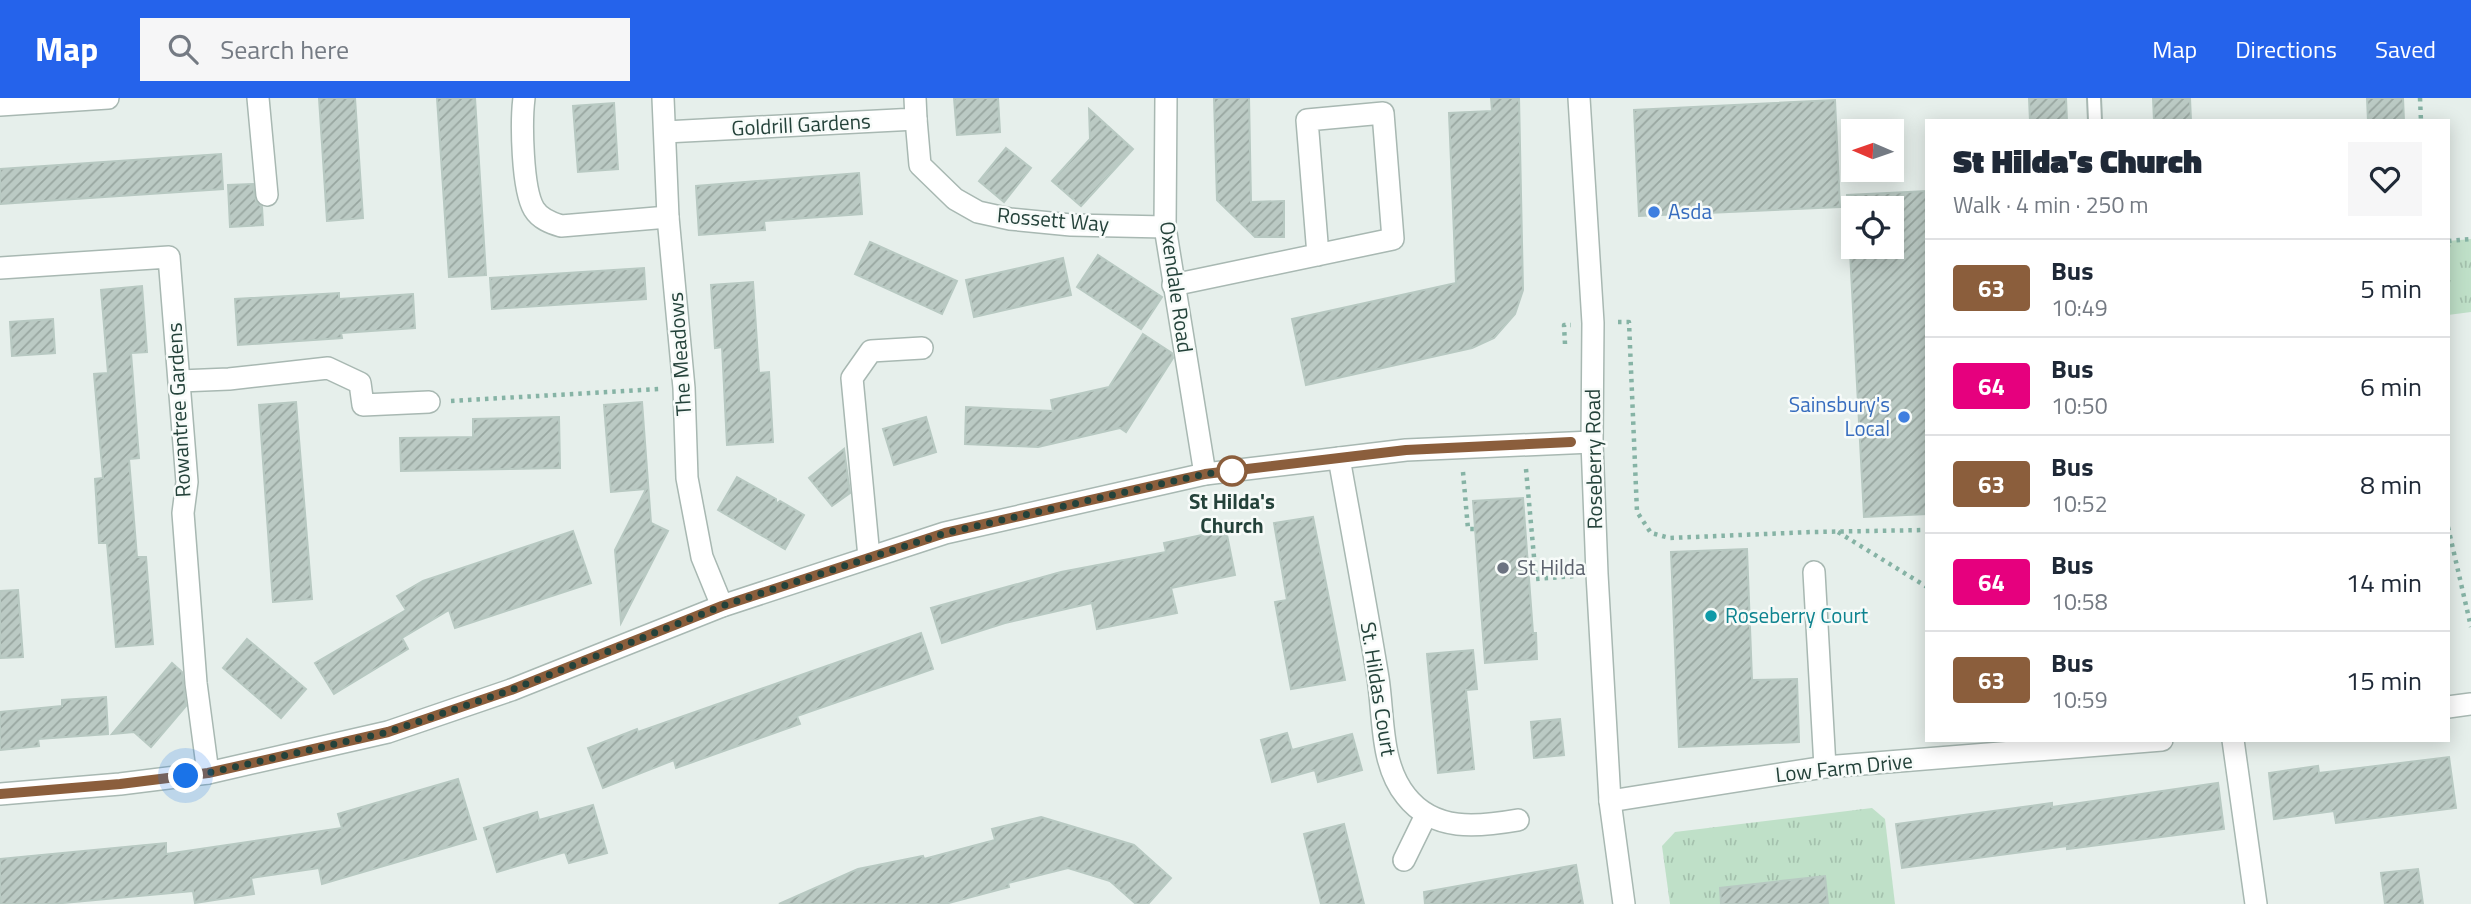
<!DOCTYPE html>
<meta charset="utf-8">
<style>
:root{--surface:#fff;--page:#f6f6f7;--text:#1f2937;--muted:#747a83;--line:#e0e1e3;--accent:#2563eb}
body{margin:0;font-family:"Titillium Web",sans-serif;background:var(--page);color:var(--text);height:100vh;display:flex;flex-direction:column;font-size:26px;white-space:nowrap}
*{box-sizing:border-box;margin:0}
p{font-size:23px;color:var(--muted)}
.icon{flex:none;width:38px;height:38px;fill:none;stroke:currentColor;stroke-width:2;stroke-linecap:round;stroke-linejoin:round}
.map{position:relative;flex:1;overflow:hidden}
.drawer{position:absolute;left:1925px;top:21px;width:525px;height:623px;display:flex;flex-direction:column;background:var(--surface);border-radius:0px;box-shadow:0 4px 18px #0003}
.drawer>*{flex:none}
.badge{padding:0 14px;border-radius:5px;font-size:24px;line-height:46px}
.needle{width:46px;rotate:272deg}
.controls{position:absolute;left:1841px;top:21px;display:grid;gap:14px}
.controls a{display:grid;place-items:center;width:63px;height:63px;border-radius:0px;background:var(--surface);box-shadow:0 4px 18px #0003;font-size:35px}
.you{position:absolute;width:35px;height:35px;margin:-18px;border:5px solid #fff;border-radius:50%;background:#1a73e8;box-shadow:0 0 0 10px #1a73e833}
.map>.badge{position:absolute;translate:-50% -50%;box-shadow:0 0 0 4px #fff}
.round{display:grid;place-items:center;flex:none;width:74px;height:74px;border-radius:0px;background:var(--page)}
.overview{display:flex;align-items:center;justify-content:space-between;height:119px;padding:0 28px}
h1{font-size:33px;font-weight:800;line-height:52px}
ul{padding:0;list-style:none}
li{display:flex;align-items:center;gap:21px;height:98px;padding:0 28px;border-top:2px solid var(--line)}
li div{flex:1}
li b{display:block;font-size:26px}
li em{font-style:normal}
li .badge{min-width:77px;font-weight:700;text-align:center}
header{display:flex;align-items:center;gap:42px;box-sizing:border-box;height:98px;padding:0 35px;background:var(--accent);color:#fff}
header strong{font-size:33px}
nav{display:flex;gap:38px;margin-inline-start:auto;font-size:24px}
.search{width:490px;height:63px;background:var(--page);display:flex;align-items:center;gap:18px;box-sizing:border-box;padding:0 24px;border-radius:0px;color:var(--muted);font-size:26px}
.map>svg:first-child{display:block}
.grass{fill:url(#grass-tufts)}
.building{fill:url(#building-hatch);stroke:#b8c9c2;stroke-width:2;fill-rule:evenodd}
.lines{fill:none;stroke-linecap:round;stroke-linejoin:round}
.service-casing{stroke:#a8b8b2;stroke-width:16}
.minor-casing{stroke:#a8b8b2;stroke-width:24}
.tertiary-casing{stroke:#a8b8b2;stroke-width:24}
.path{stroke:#86b3a5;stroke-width:4.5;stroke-dasharray:3.5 5;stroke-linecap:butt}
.service{stroke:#fff;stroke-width:12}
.minor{stroke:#fff;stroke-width:21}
.tertiary{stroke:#fff;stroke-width:21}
.line-casing{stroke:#fff;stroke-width:16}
.line{stroke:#8b5e3c;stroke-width:10}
.walk{stroke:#24423a;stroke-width:7;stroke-dasharray:0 12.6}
.shop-dot{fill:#3f7fe0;stroke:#f7fbf9;stroke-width:2.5}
.stop-dot{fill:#fff;stroke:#8b5e3c;stroke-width:3.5}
.worship-dot{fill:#6b7280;stroke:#f7fbf9;stroke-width:2.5}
.culture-dot{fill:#0f9aa8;stroke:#f7fbf9;stroke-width:2.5}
.labels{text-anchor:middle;stroke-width:5;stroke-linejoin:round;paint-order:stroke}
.street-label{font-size:21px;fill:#24423a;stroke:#f7fbf9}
.shop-label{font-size:21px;fill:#366cbe;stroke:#f7fbf9;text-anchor:start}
.stop-label{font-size:21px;font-weight:bold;fill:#24423a;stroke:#f7fbf9}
.worship-label{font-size:21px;fill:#5b616d;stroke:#f7fbf9;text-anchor:start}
.culture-label{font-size:21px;fill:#0d838f;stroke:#f7fbf9;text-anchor:start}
</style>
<header>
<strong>Map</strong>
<div class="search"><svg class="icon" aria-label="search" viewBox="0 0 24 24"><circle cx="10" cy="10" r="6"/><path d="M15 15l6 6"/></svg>Search here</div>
<nav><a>Map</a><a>Directions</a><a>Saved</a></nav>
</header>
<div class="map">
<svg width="2471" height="806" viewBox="0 0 2471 806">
<defs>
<pattern id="grass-tufts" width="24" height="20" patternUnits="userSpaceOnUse" patternTransform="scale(1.75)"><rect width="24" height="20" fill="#bfe0c8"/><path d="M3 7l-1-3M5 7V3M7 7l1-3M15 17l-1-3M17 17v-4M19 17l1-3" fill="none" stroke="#a4c1ad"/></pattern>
<pattern id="building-hatch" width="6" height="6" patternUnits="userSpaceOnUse" patternTransform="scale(1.75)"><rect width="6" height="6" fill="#bbcac4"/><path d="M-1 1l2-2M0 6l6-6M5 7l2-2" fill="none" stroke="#98a6a0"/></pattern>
</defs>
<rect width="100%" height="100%" fill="#e6efeb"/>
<g class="grass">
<polygon points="2471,141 2471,214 2448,217 2448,143"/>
<polygon points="1872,710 1885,721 1895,806 1670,806 1662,748 1675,734"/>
</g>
<g class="building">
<polygon points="319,0 355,0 363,120 327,123"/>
<polygon points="437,0 475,0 486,177 449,179"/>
<polygon points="954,0 998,0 1000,34 957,37"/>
<polygon points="1214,0 1249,0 1251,104 1284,103 1284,139 1255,139 1217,102"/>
<polygon points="1491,0 1519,0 1523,192 1515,216 1494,240 1472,250 1306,287 1292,221 1456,185 1449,15 1492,13"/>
<polygon points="2029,0 2066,0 2067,23 2030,23"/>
<polygon points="2153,0 2190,0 2191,23 2154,23"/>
<polygon points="2367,0 2403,0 2404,23 2368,23"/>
<polygon points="1835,2 1840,109 1639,118 1634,12"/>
<polygon points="614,5 618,71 578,74 573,8"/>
<polygon points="1089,11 1133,51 1081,108 1052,83 1090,41"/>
<polygon points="1006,50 1031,70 1004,104 979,83"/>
<polygon points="221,56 223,91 0,106 0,71"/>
<polygon points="859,75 862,116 764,123 765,132 699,137 696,88"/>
<polygon points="253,86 256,104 262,109 263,127 230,129 228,87"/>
<path d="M1927,93V416L1864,419L1847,97ZM1853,110H1892V149H1853Z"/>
<polygon points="870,144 957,183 942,216 855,176"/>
<polygon points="1098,157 1162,199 1141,231 1077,189"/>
<polygon points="1063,160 1071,197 974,219 966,182"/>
<polygon points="644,170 646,201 492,211 490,180"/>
<polygon points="753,184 759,275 769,274 773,344 727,347 722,249 715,250 711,187"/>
<polygon points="142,188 147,254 131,255 139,360 129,361 137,459 146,459 153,546 116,549 107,445 99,445 95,381 103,380 94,276 108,275 101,192"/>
<polygon points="339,195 339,201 413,196 415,230 341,235 342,240 238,247 235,201"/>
<polygon points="53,221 55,255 12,258 10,224"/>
<polygon points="1143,236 1172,255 1173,260 1126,334 1120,330 1038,349 965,346 966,309 1053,313 1051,302 1109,289"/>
<polygon points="296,304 312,501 273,504 259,307"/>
<polygon points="642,304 651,425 668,433 621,525 615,452 646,391 611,394 604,307"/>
<polygon points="559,319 560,370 401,373 400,340 473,339 473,321"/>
<polygon points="926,319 936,354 894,367 883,331"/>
<polygon points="844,351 850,395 832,408 809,380"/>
<polygon points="737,379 776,401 776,406 780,403 804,417 785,451 718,412"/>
<polygon points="1523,400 1533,535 1536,535 1537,561 1485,565 1473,403"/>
<polygon points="1313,419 1345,582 1291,591 1275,504 1287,502 1274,425"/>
<polygon points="1226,432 1235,477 1171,490 1177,515 1097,531 1092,505 1005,525 942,545 931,510 1061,474 1166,454 1164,445"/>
<polygon points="573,433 591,485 455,530 449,512 402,540 408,551 334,596 315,565 406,512 397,498 423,483"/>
<polygon points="1747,451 1752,582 1797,581 1799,644 1679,649 1671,454"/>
<polygon points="18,492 23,559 0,560 0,493"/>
<polygon points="921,535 933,571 797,618 800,626 676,670 674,662 603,690 588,650 637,631 638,634"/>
<polygon points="247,541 306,591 281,620 223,570"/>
<polygon points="1473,552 1477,591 1466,592 1474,671 1438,675 1427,556"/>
<polygon points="172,565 182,574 186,608 151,649 134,634 112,636"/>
<polygon points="106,599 108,636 38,641 39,648 0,652 0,614 62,608 62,602"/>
<polygon points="1560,621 1564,657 1534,660 1531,624"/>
<polygon points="1287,635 1292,652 1352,636 1362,672 1318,684 1315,672 1272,684 1261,642"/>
<polygon points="2449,659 2456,710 2336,725 2334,713 2274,721 2269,675 2318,668 2319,675"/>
<polygon points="458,681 476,741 322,786 319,770 251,780 254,796 195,805 193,793 52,806 0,806 0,761 166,745 166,756 342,730 338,716"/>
<polygon points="2218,685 2224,731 2067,751 2067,748 1902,770 1896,726 2052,705 2052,709"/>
<polygon points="593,707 607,755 569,765 565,754 497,774 484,730 537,714 539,722"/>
<polygon points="1041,719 1134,747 1171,780 1148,806 1136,806 1110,783 1068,770 1008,785 1009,789 945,806 779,806 858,771 923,758 924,761 995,742 992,731"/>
<polygon points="1344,726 1364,806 1321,806 1304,736"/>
<polygon points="1576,767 1583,806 1425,806 1424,794"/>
<polygon points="2418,771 2423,806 2385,806 2381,775"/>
<polygon points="1825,778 1828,806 1721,806 1720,790"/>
</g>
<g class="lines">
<defs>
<polyline id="service" points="2094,0 2095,23"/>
<g id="minor">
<polyline points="258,0 267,97"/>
<path d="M524,0C521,24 522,91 534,111C540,121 551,125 561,128L668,119"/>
<polyline points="663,0 668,119 684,290 687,380 702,459 722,508"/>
<polyline points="1166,0 1165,129 1205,376"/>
<polyline points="0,7 108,0"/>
<polyline points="916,21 920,67 955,101 978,114 1010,121 1071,127 1165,129"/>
<polyline points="665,34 916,21 915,0"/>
<polyline points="0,170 169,159 187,384 183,415 196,585 208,675"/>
<polyline points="1173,187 1393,141 1383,15 1307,22 1318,157"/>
<polyline points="180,283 229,281 328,270 360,285 363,307 429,304"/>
<path d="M1339,360C1352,433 1366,507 1378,580C1384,619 1380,666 1406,698C1434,734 1478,729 1518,722"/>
<polyline points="869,459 852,280 871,253 922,250"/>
<polyline points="1814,474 1825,669"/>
<polyline points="2233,642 2256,806"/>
<polyline points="1404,762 1426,717"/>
</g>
<g id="tertiary">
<polyline points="1579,0 1593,225 1592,344 1597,476 1610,703 1624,806"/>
<polyline points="2448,609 2471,606"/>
<polyline points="0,696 120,686 208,675 388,634 511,592 722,508 945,435 1205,376 1406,352 1592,344"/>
<polyline points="1610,703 1825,669 2162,642"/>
</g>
</defs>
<use href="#service" class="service-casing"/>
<use href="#minor" class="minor-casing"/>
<use href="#tertiary" class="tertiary-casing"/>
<g class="path">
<polyline points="2420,0 2421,23"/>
<polyline points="2448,143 2471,141"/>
<polyline points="1618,224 1629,224 1637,414 1651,435 1670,440 1812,434 1927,432"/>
<polyline points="1565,246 1564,227 1571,227"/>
<polyline points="451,303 659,291"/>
<polyline points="1526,371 1536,481 1575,478"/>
<polyline points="1463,374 1468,431 1475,431"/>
<polyline points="2448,429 2471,529"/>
<polyline points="1838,434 1927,489"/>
</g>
<use href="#service" class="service"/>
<use href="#minor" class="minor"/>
<use href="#tertiary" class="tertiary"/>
</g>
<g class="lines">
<defs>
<polyline id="line" points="0,696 120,686 208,675 388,634 511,592 722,508 945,435 1179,382 1205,376 1406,352 1571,344"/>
</defs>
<use href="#line" class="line-casing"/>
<use href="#line" class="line"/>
<polyline class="walk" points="186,678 208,675 388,634 511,592 722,508 945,435 1205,376 1232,373"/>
</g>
<g class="shop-dot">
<circle cx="1654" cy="114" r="7"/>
<circle cx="1904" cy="319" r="7"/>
</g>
<circle class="stop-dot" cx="1232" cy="373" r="14"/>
<circle class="worship-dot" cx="1503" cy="470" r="7"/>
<circle class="culture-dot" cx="1711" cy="518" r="7"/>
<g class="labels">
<g class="street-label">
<text transform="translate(801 27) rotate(-3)" y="7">Goldrill Gardens</text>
<text transform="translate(1053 122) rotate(5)" y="7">Rossett Way</text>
<text transform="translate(1176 189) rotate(82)" y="7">Oxendale Road</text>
<text transform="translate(680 256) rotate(-94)" y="7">The Meadows</text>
<text transform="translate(179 312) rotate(-93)" y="7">Rowantree Gardens</text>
<text transform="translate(1594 361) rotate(-91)" y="7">Roseberry Road</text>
<text transform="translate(1378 591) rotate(81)" y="7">St. Hildas Court</text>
<text transform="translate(1844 670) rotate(-6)" y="7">Low Farm Drive</text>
</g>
<g class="shop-label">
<text x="1668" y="121">Asda</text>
<text x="1890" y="314" text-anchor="end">Sainsbury's<tspan x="1890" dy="24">Local</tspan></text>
</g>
<g class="stop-label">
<text x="1232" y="411">St Hilda's<tspan x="1232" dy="24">Church</tspan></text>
</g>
<g class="worship-label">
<text x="1517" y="477">St Hilda</text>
</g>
<g class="culture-label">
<text x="1725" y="525">Roseberry Court</text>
</g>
</g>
</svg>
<div class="controls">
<a><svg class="needle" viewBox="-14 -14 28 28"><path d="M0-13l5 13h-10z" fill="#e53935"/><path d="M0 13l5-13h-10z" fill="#747a83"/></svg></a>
<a><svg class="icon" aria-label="locate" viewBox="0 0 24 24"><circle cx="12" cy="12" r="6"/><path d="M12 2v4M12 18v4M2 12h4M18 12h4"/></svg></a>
</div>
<div class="you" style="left:186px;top:678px"></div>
<section class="drawer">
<div class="overview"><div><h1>St Hilda's Church</h1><p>Walk · 4 min · 250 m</p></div><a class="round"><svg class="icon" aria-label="heart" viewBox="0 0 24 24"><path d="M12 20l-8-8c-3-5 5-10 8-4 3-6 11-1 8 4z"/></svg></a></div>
<ul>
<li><span class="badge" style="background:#8b5e3c;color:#fff">63</span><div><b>Bus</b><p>10:49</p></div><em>5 min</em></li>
<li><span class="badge" style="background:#e6007e;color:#fff">64</span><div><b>Bus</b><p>10:50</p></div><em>6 min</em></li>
<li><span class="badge" style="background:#8b5e3c;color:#fff">63</span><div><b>Bus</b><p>10:52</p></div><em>8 min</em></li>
<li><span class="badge" style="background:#e6007e;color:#fff">64</span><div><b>Bus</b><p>10:58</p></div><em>14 min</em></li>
<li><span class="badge" style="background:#8b5e3c;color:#fff">63</span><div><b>Bus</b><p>10:59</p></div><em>15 min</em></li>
</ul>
</section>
</div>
